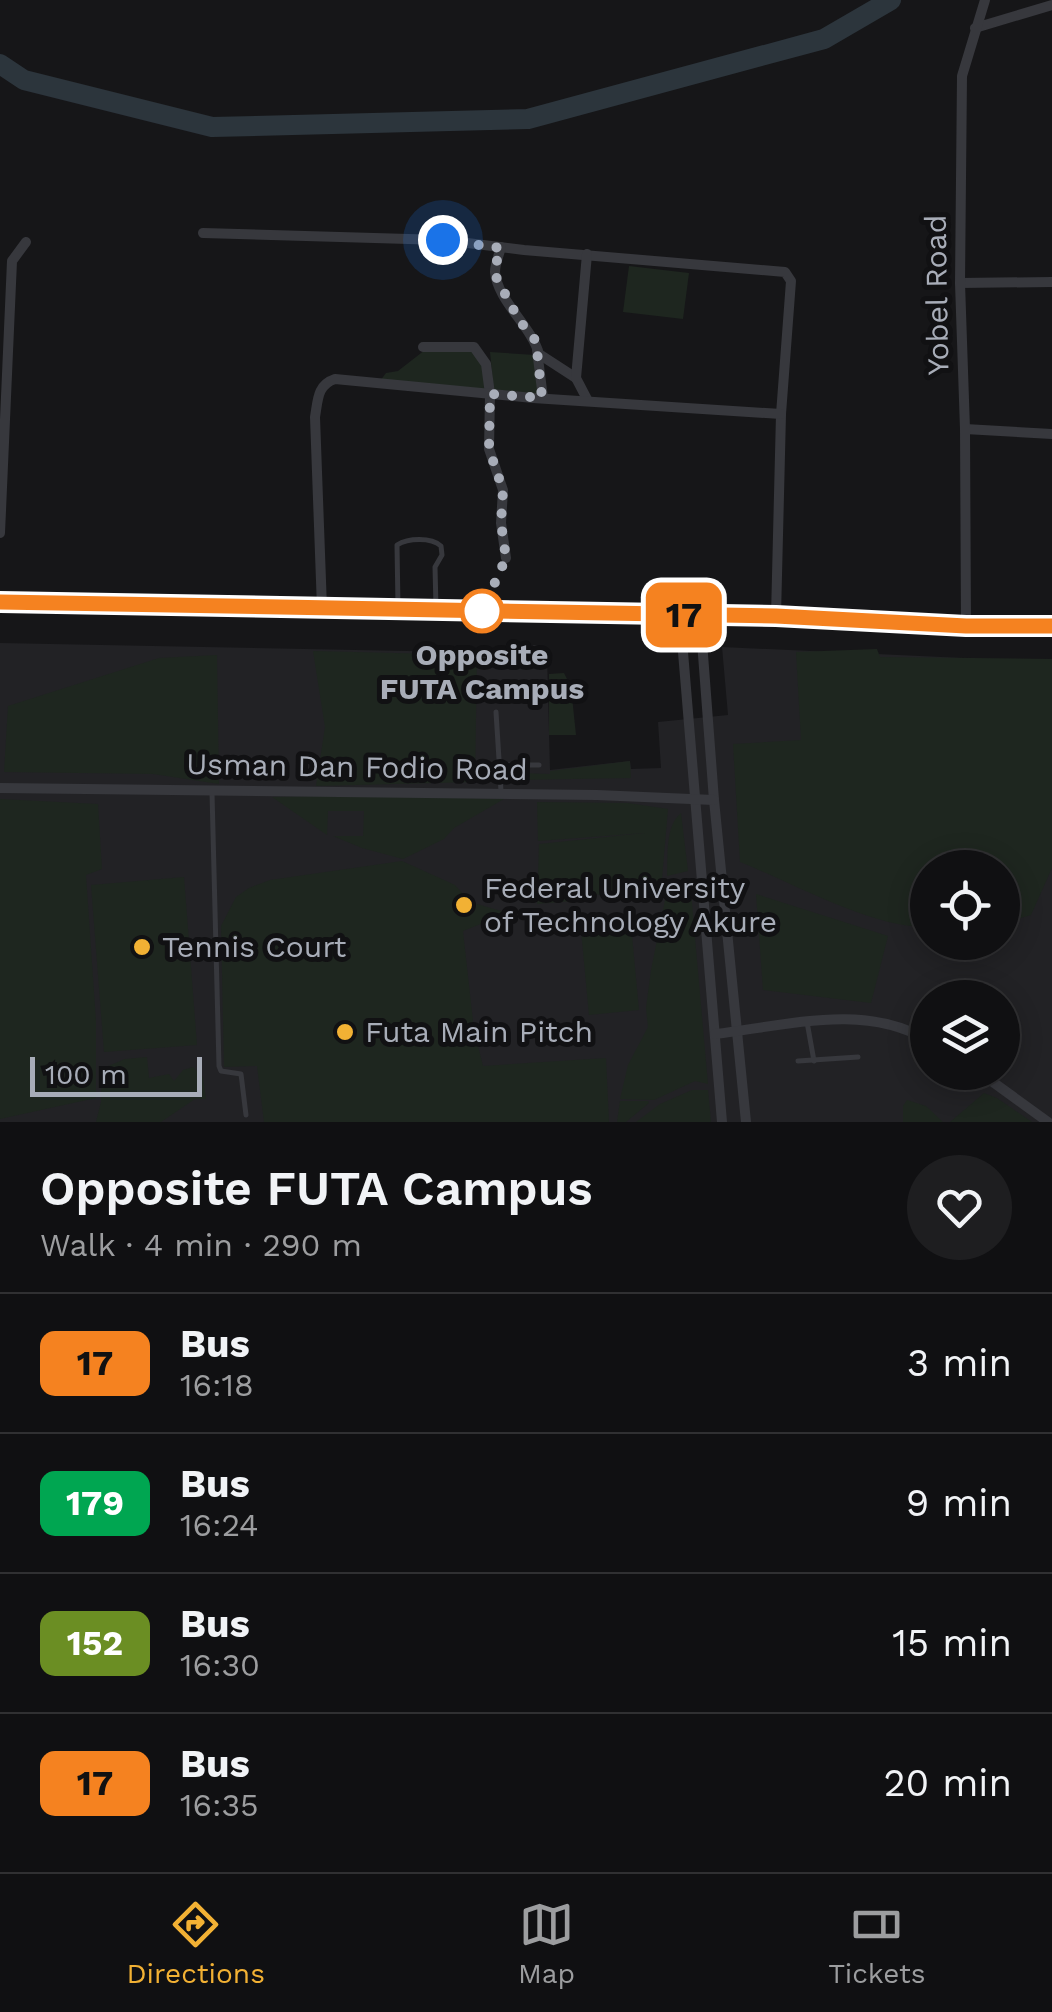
<!DOCTYPE html>
<meta charset="utf-8">
<style>
:root{--surface:#101012;--page:#1e1e20;--text:#f1f3f6;--muted:#9c9d9f;--line:#303032;--accent:#f2b134}
body{margin:0;font-family:"Work Sans",sans-serif;background:var(--page);color:var(--text);height:100vh;display:flex;flex-direction:column;font-size:38px;white-space:nowrap}
*{box-sizing:border-box;margin:0}
p{font-size:32px;color:var(--muted)}
.icon{flex:none;width:55px;height:55px;fill:none;stroke:currentColor;stroke-width:2;stroke-linecap:round;stroke-linejoin:round}
.map{position:relative;height:1122px;overflow:hidden}
.details{display:flex;flex-direction:column;background:var(--surface);flex:1}
.details>*{flex:none}
.badge{padding:0 20px;border-radius:15px;font-size:35px;line-height:65px}
.tools{position:absolute;left:910px;top:850px;display:grid;gap:20px}
.tools a{display:grid;place-items:center;width:110px;height:110px;border-radius:50%;background:var(--surface);box-shadow:0 5px 25px #0003,0 0 0 2px var(--line);font-size:50px}
.scale{position:absolute;left:30px;bottom:25px;width:172px;box-sizing:border-box;padding-left:10px;border:5px solid #a8adb8;border-top:0;font-size:28px;line-height:35px;white-space:nowrap;color:#a8adb8;-webkit-text-stroke:8px #111113;paint-order:stroke}
.you{position:absolute;width:50px;height:50px;margin:-25px;border:8px solid #fff;border-radius:50%;background:#1a73e8;box-shadow:0 0 0 15px #1a73e833}
.map>.badge{position:absolute;translate:-50% -50%;box-shadow:0 0 0 5px #fff}
.round{display:grid;place-items:center;flex:none;width:105px;height:105px;border-radius:52px;background:var(--page)}
.head{display:flex;align-items:center;justify-content:space-between;height:170px;padding:0 40px}
h1{font-size:48px;font-weight:600;line-height:75px}
ul{padding:0;list-style:none}
li{display:flex;align-items:center;gap:30px;height:140px;padding:0 40px;border-top:2px solid var(--line)}
li div{flex:1}
li b{display:block;font-size:38px}
li em{font-style:normal}
li .badge{min-width:110px;font-weight:700;text-align:center}
.tab-bar{display:flex;justify-content:space-around;align-items:center;height:140px;border-top:2px solid var(--line);background:var(--surface);font-size:28px;color:var(--muted)}
.tab-bar a{display:grid;justify-items:center;gap:5px}
.tab-bar .selected{color:var(--accent)}
.map>svg:first-child{display:block}
.built{fill:#222225;fill-rule:evenodd}
.green{fill:#1e261f}
.lines{fill:none;stroke-linecap:round;stroke-linejoin:round}
.river{stroke:#2c353c;stroke-width:20}
.service{stroke:#37383d;stroke-width:5}
.minor{stroke:#37383d;stroke-width:10}
.trunk{stroke:#5b5e65;stroke-width:18}
.line-casing{stroke:#fff;stroke-width:22}
.line{stroke:#f58220;stroke-width:15}
.walk{stroke:#a8adb8;stroke-width:10;stroke-dasharray:0 18}
.stop-dot{fill:#fff;stroke:#f58220;stroke-width:5}
.poi-dot{fill:#f2b134;stroke:#111113;stroke-width:4}
.labels{text-anchor:middle;stroke-width:10;stroke-linejoin:round;paint-order:stroke}
.street-label{font-size:30px;fill:#a8adb8;stroke:#111113}
.stop-label{font-size:30px;font-weight:bold;fill:#a8adb8;stroke:#111113}
.poi-label{font-size:30px;fill:#a8adb8;stroke:#111113;text-anchor:start}
</style>
<div class="map">
<svg width="1052" height="1122" viewBox="0 0 1052 1122">
<rect width="100%" height="100%" fill="#161618"/>
<path class="built" d="M0,643L516,653L524,645H537L547,655L550,770L630,761L631,769L661,768L658,722L728,715L722,647L1052,662V1122H0ZM928,868H1002V942H928ZM928,998H1002V1072H928Z"/>
<g class="green">
<polygon points="629,266 689,273 683,319 623,312"/>
<polygon points="474,349 483,365 487,390 380,381 386,373 398,371 425,350"/>
<polygon points="490,352 535,355 540,395 494,392"/>
<path d="M877,649L880,657L1052,659V868L1031,915L1003,923L1002,868H928L927,927C872,928 793,883 740,862L733,744L801,740L796,652Z"/>
<polygon points="313,651 477,655 475,782 316,786 325,727"/>
<polygon points="217,655 219,784 153,774 4,772 8,706 159,658"/>
<polygon points="564,673 571,687 576,735 549,735 549,674"/>
<polygon points="630,761 631,778 514,780 515,773 550,774 550,771"/>
<polygon points="373,795 504,799 454,828 444,839 403,859 362,848 333,836 363,836 364,811 328,811 327,835 272,797"/>
<polygon points="0,799 98,804 102,869 86,875 96,1021 96,1098 0,1119"/>
<polygon points="537,802 628,803 668,809 662,879 651,882 652,894 609,899 597,894 596,899 537,904 539,844 645,833 538,841"/>
<path d="M681,813L688,871L667,876C668,856 665,826 681,813Z"/>
<polygon points="402,861 455,885 470,902 508,913 463,931 474,1030 483,1066 606,1058 609,1122 264,1122 257,1066 224,1067 221,926 236,897 249,888 270,880"/>
<polygon points="184,877 197,1045 104,1052 91,885"/>
<polygon points="690,881 708,1084 695,1081 654,1100 620,1099 628,1065 648,1027 646,1008 651,970 666,895 669,890"/>
<polygon points="756,894 888,936 871,1003 763,990"/>
<polygon points="631,925 639,1010 589,1015 581,930"/>
<polygon points="147,1057 149,1078 169,1074 174,1081 183,1070 193,1067 203,1077 206,1099 195,1099 161,1122 96,1122 101,1102 101,1069 125,1059"/>
<polygon points="692,1090 708,1090 711,1122 636,1122 660,1104"/>
<polygon points="984,1093 997,1098 1032,1122 950,1122"/>
<polygon points="907,1100 926,1106 943,1122 903,1122 903,1106"/>
<polygon points="620,1101 648,1101 649,1103 626,1122 617,1122"/>
</g>
<g class="lines">
<polyline class="river" points="0,64 24,80 212,127 528,119 824,39 891,0"/>
<g class="service">
<path d="M398,607L397,545C408,538 431,537 441,546L442,555L435,567L436,608"/>
<polyline points="496,712 501,791"/>
<polyline points="499,765 539,765"/>
<polyline points="212,793 219,1066 221,1071 241,1074 246,1115"/>
<polyline points="807,1022 814,1061"/>
<polyline points="798,1061 858,1057"/>
</g>
<g class="minor">
<polyline points="975,28 1052,5"/>
<polyline points="203,233 443,240 524,250 785,272 791,281 781,414 776,616"/>
<path d="M501,247C499,255 495,264 495,272C497,300 532,327 539,354L576,378"/>
<polyline points="587,254 576,378 588,401"/>
<polyline points="960,283 1052,282"/>
<polyline points="423,347 474,347 486,364 490,394 489,449 503,490 501,523 506,558"/>
<polyline points="537,350 543,398"/>
<polyline points="965,429 1052,434"/>
<polyline points="0,533 12,261 26,242"/>
<path d="M322,608L315,417C318,400 317,385 335,379L533,398L781,414"/>
<polyline points="700,615 714,800 746,1122"/>
<polyline points="680,616 722,1122"/>
<polyline points="966,626 965,429 960,283 962,76 985,0"/>
<polyline points="0,788 597,795 714,800"/>
<path d="M715,1034C786,1026 862,1002 928,1040"/>
<polyline points="979,1072 1048,1122"/>
</g>
<polyline class="trunk" points="0,602 776,616 966,626 1052,626"/>
</g>
<g class="lines">
<defs>
<polyline id="line" points="0,602 776,616 966,626 1052,626"/>
</defs>
<use href="#line" class="line-casing"/>
<use href="#line" class="line"/>
<polyline class="walk" points="443,240 501,248 494,270 497,279 519,320 536,341 542,398 490,394 489,449 503,490 501,523 506,558 482,611"/>
</g>
<circle class="stop-dot" cx="482" cy="611" r="20"/>
<g class="poi-dot">
<circle cx="464" cy="905" r="10"/>
<circle cx="142" cy="947" r="10"/>
<circle cx="345" cy="1032" r="10"/>
</g>
<g class="labels">
<g class="street-label">
<text transform="translate(937 295) rotate(-91)" y="10">Yobel Road</text>
<text transform="translate(357 767) rotate(1)" y="10">Usman Dan Fodio Road</text>
</g>
<g class="stop-label">
<text x="482" y="665">Opposite<tspan x="482" dy="34">FUTA Campus</tspan></text>
</g>
<g class="poi-label">
<text x="484" y="898">Federal University<tspan x="484" dy="34">of Technology Akure</tspan></text>
<text x="162" y="957">Tennis Court</text>
<text x="365" y="1042">Futa Main Pitch</text>
</g>
</g>
</svg>
<div class="tools">
<a><svg class="icon" aria-label="locate" viewBox="0 0 24 24"><circle cx="12" cy="12" r="6"/><path d="M12 2v4M12 18v4M2 12h4M18 12h4"/></svg></a>
<a><svg class="icon" aria-label="layers" viewBox="0 0 24 24"><path d="M12 4l9 5-9 5-9-5zM3 14l9 5 9-5"/></svg></a>
</div>
<div class="scale">100 m</div>
<div class="you" style="left:443px;top:240px"></div>
<b class="badge" style="left:684px;top:615px;background:#f58220;color:#111">17</b>
</div>
<section class="details">
<div class="head"><div><h1>Opposite FUTA Campus</h1><p>Walk · 4 min · 290 m</p></div><a class="round"><svg class="icon" aria-label="heart" viewBox="0 0 24 24"><path d="M12 20l-8-8c-3-5 5-10 8-4 3-6 11-1 8 4z"/></svg></a></div>
<ul>
<li><span class="badge" style="background:#f58220;color:#111">17</span><div><b>Bus</b><p>16:18</p></div><em>3 min</em></li>
<li><span class="badge" style="background:#00a651;color:#fff">179</span><div><b>Bus</b><p>16:24</p></div><em>9 min</em></li>
<li><span class="badge" style="background:#6b8e23;color:#fff">152</span><div><b>Bus</b><p>16:30</p></div><em>15 min</em></li>
<li><span class="badge" style="background:#f58220;color:#111">17</span><div><b>Bus</b><p>16:35</p></div><em>20 min</em></li>
</ul>
</section>
<nav class="tab-bar">
<a class="selected"><svg class="icon" aria-label="directions" viewBox="0 0 24 24"><path d="M12 3l9 9-9 9-9-9zM9 14v-3h6M13 9l2 2-2 2"/></svg>Directions</a>
<a><svg class="icon" aria-label="map" viewBox="0 0 24 24"><path d="M3 6l6-2 6 2 6-2v14l-6 2-6-2-6 2zM9 4v14M15 6v14"/></svg>Map</a>
<a><svg class="icon" aria-label="tickets" viewBox="0 0 24 24"><path d="M3 7h18v10H3zM15 7v10"/></svg>Tickets</a>
</nav>
